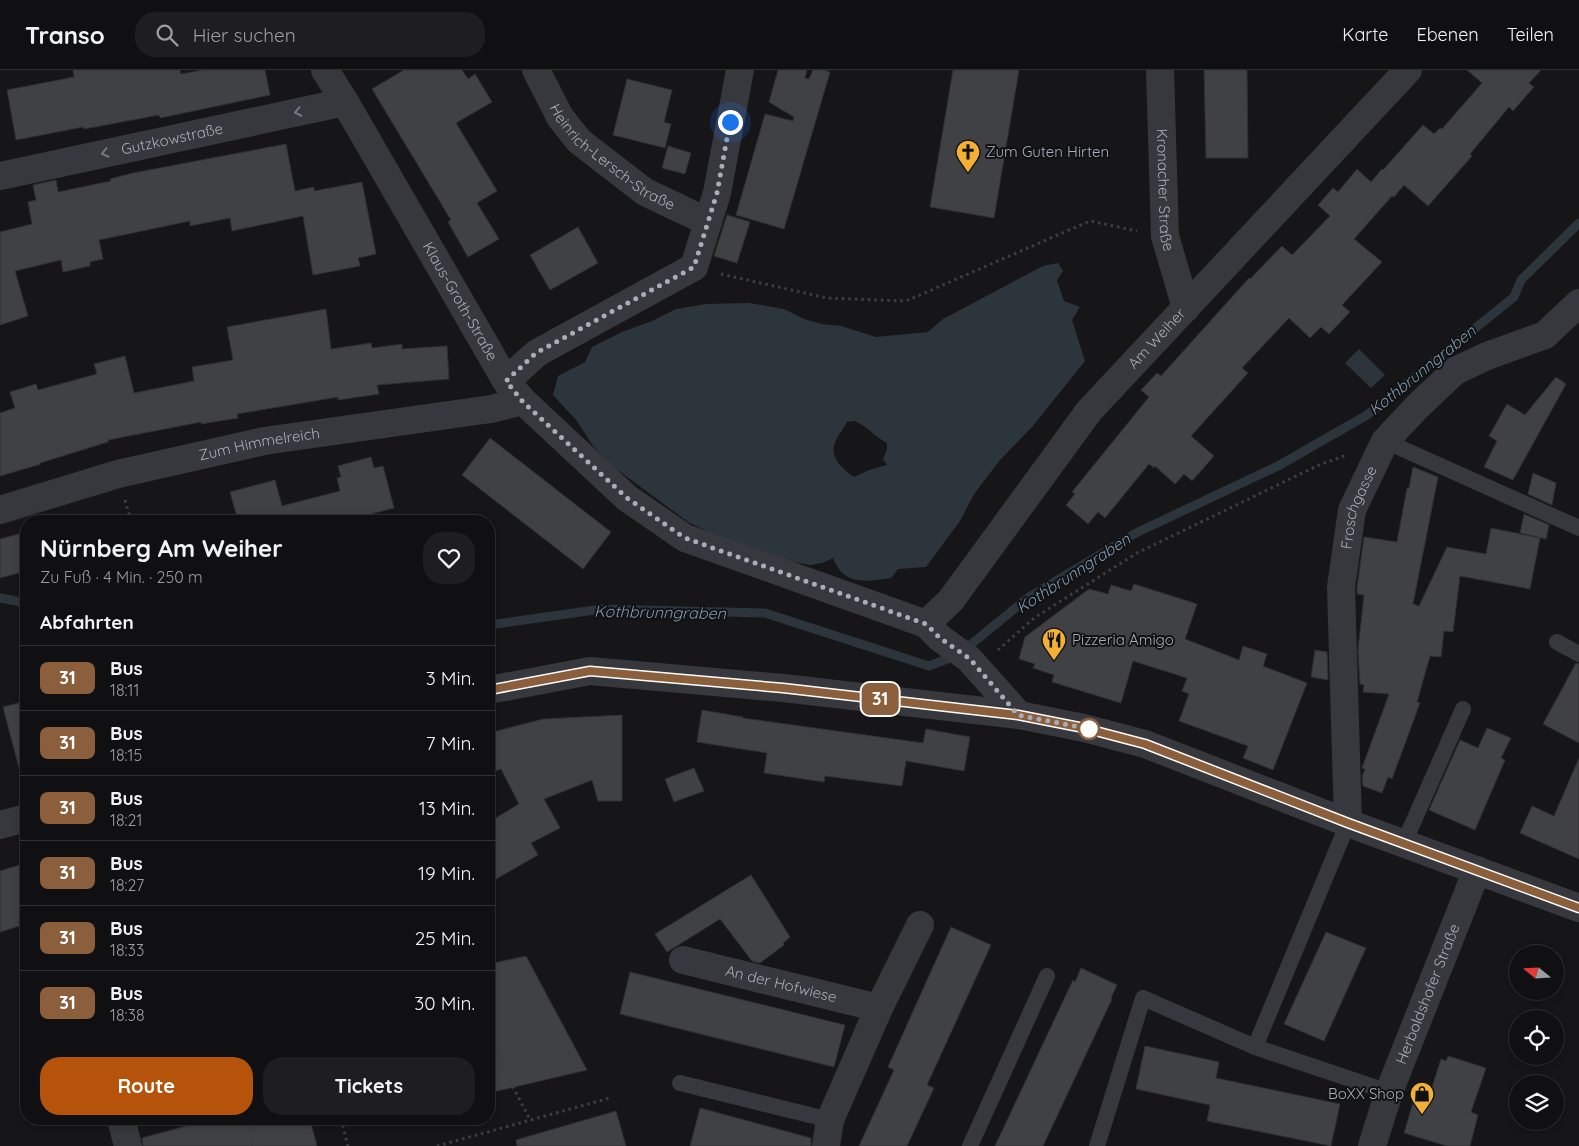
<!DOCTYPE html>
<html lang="de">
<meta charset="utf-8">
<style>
:root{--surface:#101012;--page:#1e1e20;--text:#f1f3f6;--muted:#9c9d9f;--line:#303032;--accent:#b45309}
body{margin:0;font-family:Quicksand,sans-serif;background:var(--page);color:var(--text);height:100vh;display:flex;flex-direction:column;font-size:19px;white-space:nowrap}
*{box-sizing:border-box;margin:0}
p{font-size:16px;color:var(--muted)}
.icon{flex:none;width:28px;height:28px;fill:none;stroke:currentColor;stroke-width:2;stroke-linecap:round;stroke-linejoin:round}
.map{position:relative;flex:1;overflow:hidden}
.panel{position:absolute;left:20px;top:445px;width:475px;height:610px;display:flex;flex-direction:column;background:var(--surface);border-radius:20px;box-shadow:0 2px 8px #0003,0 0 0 1px var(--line)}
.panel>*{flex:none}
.badge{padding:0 10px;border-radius:8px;font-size:18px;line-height:32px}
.needle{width:32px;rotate:288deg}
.tools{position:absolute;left:1509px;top:875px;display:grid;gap:10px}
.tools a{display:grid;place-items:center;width:55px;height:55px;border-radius:50%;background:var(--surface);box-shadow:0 2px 8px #0003,0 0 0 1px var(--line);font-size:25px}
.you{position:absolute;width:25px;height:25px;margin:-12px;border:4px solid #fff;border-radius:50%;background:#1a73e8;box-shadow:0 0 0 8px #1a73e833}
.map>.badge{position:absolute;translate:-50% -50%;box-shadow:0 0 0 2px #fff}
h2{padding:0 20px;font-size:19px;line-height:45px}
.round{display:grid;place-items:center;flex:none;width:52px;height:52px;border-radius:20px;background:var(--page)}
.overview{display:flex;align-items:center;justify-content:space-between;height:85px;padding:0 20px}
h1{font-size:24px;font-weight:700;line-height:38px}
.action{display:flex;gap:10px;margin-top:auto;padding:10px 20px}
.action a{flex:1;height:58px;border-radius:20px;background:var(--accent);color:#fff;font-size:20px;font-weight:700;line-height:58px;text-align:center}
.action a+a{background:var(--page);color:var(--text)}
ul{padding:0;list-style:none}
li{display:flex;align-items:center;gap:15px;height:65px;padding:0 20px;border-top:1px solid var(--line)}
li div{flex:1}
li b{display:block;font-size:19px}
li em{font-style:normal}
li .badge{min-width:55px;font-weight:700;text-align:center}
header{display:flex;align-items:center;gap:30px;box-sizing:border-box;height:70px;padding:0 25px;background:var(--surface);border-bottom:1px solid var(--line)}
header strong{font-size:24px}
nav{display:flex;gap:28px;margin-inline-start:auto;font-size:18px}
.search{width:350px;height:45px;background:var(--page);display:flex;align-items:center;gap:12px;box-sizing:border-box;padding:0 18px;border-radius:20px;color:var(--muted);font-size:19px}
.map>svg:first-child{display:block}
.water{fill:#2c353c;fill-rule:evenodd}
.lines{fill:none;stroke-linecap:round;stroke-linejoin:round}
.stream{stroke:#2c353c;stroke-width:9}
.building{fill:#404145;stroke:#303034}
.path{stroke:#3d3f44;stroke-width:3;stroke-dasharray:2.5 4;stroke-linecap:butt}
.service{stroke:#37383d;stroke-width:16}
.minor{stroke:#37383d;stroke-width:28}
.oneway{stroke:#757881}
.line-casing{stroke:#fff;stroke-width:11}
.line{stroke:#8b5e3c;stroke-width:8}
.walk{stroke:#a8adb8;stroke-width:5;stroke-dasharray:0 9}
.stop-dot{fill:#fff;stroke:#8b5e3c;stroke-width:2.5}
.labels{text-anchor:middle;stroke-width:4;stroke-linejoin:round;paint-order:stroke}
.street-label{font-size:15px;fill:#a8adb8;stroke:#111113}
.poi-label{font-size:15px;fill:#a8adb8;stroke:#111113;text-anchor:start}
.water-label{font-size:16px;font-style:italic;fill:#7f9bb3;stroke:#111113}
</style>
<header>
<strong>Transo</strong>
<div class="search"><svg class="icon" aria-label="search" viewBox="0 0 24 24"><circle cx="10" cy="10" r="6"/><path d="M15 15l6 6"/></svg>Hier suchen</div>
<nav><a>Karte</a><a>Ebenen</a><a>Teilen</a></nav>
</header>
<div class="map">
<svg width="1579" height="1076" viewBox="0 0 1579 1076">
<rect width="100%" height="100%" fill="#161618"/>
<g class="water">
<path d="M1058,193L1063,201L1057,210L1064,231L1080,237L1072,250L1085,291L1032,357L1000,390L974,424L960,451L926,497L898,499L891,508C865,511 845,517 833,488L822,493L810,495L784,490L732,473L688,452L611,395L593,376L577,351L553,325L558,306L585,292L592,277L622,262L652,251L676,239L706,234L749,233L784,239L804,249L821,254L841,256L876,267L928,262L943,249L1043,196ZM855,351C867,356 875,367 887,373V379L883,389L887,395L869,400L854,407C843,400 829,388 835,372C838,365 844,358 847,352Z"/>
<polygon points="1359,279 1385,305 1371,318 1345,293"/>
</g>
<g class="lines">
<g class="stream">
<polyline points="0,528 26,533"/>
<polyline points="489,555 602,539 765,543 929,596 958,585 1029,527 1136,463 1278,396 1367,345 1514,227 1521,210 1579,153"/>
</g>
</g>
<g class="building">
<polygon points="73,0 180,0 181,4 203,0 265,0 270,25 160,48 159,45 84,59 83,57 16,70 7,20 74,7"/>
<polygon points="404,0 462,0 468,9 475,4 492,32 456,53 497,121 477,133 499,169 468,187 448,152 451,150 372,19"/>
<polygon points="778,0 807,0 805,8 809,9 813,0 824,0 830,2 784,159 736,145 765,44 793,51 794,47 769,32"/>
<polygon points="953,0 1019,0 994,148 930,137"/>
<polygon points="1204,0 1247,0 1248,88 1206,88"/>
<polygon points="1467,0 1541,0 1529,13 1534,17 1513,41 1509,37 1470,84 1472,86 1428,136 1404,115 1394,127 1392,126 1354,169 1382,192 1342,235 1350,242 1329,264 1321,257 1310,268 1289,248 1242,298 1248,303 1191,366 1214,386 1192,411 1184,404 1175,414 1155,396 1154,398 1149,394 1105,448 1098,442 1088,454 1066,435 1075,424 1072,422 1149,327 1141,320 1157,303 1161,306 1249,208 1250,209 1282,176 1292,185 1330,146 1318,135 1333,118 1338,122 1357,99 1371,112 1382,99 1383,100 1423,55 1434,64 1440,58 1442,59 1482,13"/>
<polygon points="627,9 672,20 664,52 671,54 665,78 613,65"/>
<polygon points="286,74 295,121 314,117 314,121 362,112 376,184 358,188 360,196 313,205 303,146 232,161 230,148 190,156 190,151 99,170 103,189 90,192 90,196 63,202 61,190 15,201 28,246 0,255 0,162 32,154 28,132 36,130 33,115 56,110 58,122 111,111 110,109 133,103"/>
<polygon points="668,76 691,83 685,104 662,98"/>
<polygon points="727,145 750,152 737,193 714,186"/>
<polygon points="578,157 598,193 550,220 530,185"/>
<polygon points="326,239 331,279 371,273 372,278 402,274 402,279 447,276 449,309 377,315 379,324 338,330 338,327 237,344 238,348 201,354 201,352 108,370 108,372 40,393 41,394 0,406 0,343 15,338 10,322 36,314 38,320 97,304 94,294 125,286 134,323 194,311 192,297 233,290 227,257"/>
<polygon points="1556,307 1566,314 1513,410 1484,397 1497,371 1489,366 1507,334 1525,345"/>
<polygon points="490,368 611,462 583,499 462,405"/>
<polygon points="371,387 374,398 383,396 394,438 344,451 238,451 230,422 275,410 282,436 313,428 340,421 337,408 341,407 338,396"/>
<polygon points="1413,397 1438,407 1413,534 1419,536 1447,477 1486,484 1491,458 1540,468 1530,519 1460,506 1453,562 1444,561 1441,587 1430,586 1417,632 1420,633 1392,709 1388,707 1382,723 1363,716 1362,706 1365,699 1362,698 1389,624 1363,622 1364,615 1360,614 1358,580 1364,525 1357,524 1357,518 1364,467 1397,472 1407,418 1409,418"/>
<polygon points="1533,403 1556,413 1552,435 1528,424"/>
<polygon points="1524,444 1549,455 1546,469 1520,463"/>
<polygon points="26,462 26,501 0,508 0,469"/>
<polygon points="1134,514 1197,534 1185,569 1239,590 1243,576 1267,584 1263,596 1307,613 1273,700 1243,688 1248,676 1179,651 1189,624 1182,621 1187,608 1133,591 1121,633 1052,612 1054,605 1033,598 1035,594 1019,589 1025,567 1089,519 1108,524 1111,515 1131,521"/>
<polygon points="1315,580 1327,582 1328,610 1311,607"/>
<polygon points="1576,593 1579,594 1579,673 1543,654"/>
<polygon points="26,631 26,697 19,698 3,637"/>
<polygon points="702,640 743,647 743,648 923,673 926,659 970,667 964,701 906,691 902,716 825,706 824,712 764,703 767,683 697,672"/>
<polygon points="622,645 622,731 598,731 592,710 544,729 560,758 531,773 538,785 489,813 489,752 519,734 501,699 489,703 489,663 543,649"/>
<polygon points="1487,658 1511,668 1501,688 1505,690 1475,760 1429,740 1460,670 1478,678"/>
<polygon points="1579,688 1579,789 1520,763 1532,736 1554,746"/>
<polygon points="694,698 704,721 674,732 665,709"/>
<polygon points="26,793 26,854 0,862 0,801"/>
<polygon points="751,805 790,867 783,873 784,875 760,893 752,891 720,849 667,882 655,864"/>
<polygon points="951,857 991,875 927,1015 934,1018 907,1076 859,1076 894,1000 888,997"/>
<polygon points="1326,862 1366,878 1324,971 1284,954"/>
<polygon points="526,886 587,1000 489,1023 489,894"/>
<polygon points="1081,898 1117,915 1111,928 1112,929 1043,1076 995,1076 1073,910 1075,912"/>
<polygon points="630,902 845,955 834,997 620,944"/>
<polygon points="1145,976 1219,992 1216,1008 1340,1034 1331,1076 1207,1051 1210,1035 1136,1019"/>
<polygon points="1448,986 1486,998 1471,1042 1478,1045 1470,1076 1447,1076 1404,1063 1415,1026 1428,1030 1441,989 1446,991"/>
<polygon points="700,1038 811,1068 811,1076 690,1076"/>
<polygon points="616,1041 626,1076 517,1076 516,1070"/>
<polygon points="212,1049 310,1049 317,1076 143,1076 142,1068"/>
</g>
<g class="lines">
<g class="path">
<polyline points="721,204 827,228 906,231 1090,151 1137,161"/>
<polyline points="125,430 131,451"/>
<polyline points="998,580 1034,548 1137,483 1319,395 1347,385"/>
<polyline points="489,970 530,1050"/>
<polyline points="247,1049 255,1076"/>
<polyline points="341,1049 348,1076"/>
<polyline points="437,1076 610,1028"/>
</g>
<g class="service">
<polyline points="1385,371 1579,458"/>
<polyline points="1557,572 1579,584"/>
<polyline points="1348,753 1255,977 1389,1022"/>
<polyline points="1404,773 1463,639"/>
<polyline points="680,1013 830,1050"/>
<polyline points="970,1076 1047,906"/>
<polyline points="1097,1076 1143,928 1255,977"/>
</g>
<g class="minor">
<path id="s1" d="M325,0L345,32L506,311L523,331L627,428L685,468L926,554L940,568L969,589L1019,645"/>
<path id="s2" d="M536,0L560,47L579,71L645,122L708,152"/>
<path id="s3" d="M1160,0L1165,166L1186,238"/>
<path id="s4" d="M0,106L345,32"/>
<polyline points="506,311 537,283 694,197 717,123 740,0"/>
<path id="s5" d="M0,440L118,404L264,371L491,339L523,331"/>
<path id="s6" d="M926,554L951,530L1089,341L1408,0"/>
<polyline points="489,620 590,601 783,618 1019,645 1084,658 1145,674 1348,753 1579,838"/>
<path id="s7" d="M1348,753L1341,517L1352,440L1385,371L1419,335L1455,301L1487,286L1545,265L1579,233"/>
<polyline points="0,755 26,748"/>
<path id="s8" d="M683,890L879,938"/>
<polyline points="121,1049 128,1076"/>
<polyline points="826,1076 830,1050 879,938 920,855"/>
<path id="s9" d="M1372,1076L1389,1022L1477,800"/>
</g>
</g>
<defs><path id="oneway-chevron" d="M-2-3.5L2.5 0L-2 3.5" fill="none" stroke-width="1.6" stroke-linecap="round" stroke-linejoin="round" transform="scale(1.25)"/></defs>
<g class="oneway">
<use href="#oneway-chevron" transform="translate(298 42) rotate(168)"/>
<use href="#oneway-chevron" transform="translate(105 83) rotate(168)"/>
</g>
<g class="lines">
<defs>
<polyline id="line" points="489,620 590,601 783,618 1018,645 1084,658 1145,674 1348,753 1579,838"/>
</defs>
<use href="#line" class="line-casing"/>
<use href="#line" class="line"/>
<polyline class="walk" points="730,52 717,123 694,197 536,283 506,311 523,332 627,428 685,468 926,554 940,568 970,589 1018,645 1089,659"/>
</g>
<defs>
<symbol id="church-pin" viewBox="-11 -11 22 30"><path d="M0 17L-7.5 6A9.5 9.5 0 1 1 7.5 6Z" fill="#f2b134" stroke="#111113"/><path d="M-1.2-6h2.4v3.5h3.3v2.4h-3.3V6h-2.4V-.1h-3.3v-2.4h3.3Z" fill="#111"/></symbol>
<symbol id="restaurant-pin" viewBox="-11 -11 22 30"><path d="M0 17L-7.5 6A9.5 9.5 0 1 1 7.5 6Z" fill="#f2b134" stroke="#111113"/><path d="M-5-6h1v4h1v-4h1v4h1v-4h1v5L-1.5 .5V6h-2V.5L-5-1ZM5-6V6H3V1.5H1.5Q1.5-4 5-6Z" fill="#111"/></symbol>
<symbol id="shop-pin" viewBox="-11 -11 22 30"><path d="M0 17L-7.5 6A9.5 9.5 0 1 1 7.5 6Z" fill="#f2b134" stroke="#111113"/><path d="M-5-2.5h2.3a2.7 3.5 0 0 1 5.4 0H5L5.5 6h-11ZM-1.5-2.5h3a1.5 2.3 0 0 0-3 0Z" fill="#111"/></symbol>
</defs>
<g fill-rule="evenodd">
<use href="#church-pin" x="954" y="68" width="28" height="38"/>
<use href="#restaurant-pin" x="1040" y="556" width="28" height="38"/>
<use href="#shop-pin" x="1408" y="1010" width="28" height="38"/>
</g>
<circle class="stop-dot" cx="1089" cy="659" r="10"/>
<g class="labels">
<g class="street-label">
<text dy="5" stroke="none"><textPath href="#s4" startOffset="176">Gutzkowstraße</textPath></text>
<text dy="5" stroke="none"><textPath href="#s2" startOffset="119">Heinrich-Lersch-Straße</textPath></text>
<text dy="5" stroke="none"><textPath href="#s3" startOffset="120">Kronacher Straße</textPath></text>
<text dy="5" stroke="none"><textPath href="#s1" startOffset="268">Klaus-Groth-Straße</textPath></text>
<text dy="5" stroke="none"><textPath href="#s6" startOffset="368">Am Weiher</textPath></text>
<text dy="5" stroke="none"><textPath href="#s5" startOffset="268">Zum Himmelreich</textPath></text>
<text dy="5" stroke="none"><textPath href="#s7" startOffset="318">Froschgasse</textPath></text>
<text dy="5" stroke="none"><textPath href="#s8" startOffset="101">An der Hofwiese</textPath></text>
<text dy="5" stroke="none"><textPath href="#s9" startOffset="162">Herboldshofer Straße</textPath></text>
</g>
<g class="poi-label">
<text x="986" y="87">Zum Guten Hirten</text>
<text x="1072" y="575">Pizzeria Amigo</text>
<text x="1404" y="1029" text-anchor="end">BoXX Shop</text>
</g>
<g class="water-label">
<text transform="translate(1422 300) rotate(-39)" y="6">Kothbrunngraben</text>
<text transform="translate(1073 503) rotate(-33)" y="6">Kothbrunngraben</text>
<text transform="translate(660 542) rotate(1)" y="6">Kothbrunngraben</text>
</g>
</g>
</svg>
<div class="tools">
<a><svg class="needle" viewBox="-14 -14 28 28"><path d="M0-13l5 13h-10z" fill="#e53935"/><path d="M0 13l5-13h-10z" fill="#9c9d9f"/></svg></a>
<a><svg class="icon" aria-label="locate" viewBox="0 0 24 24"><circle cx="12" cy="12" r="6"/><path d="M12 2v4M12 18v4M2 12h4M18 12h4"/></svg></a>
<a><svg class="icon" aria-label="layers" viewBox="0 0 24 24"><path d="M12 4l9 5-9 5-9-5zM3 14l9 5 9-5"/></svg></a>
</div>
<div class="you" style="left:730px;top:52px"></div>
<b class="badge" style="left:880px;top:629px;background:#8b5e3c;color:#fff">31</b>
<section class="panel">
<div class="overview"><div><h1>Nürnberg Am Weiher</h1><p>Zu Fuß · 4 Min. · 250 m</p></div><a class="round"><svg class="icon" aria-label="heart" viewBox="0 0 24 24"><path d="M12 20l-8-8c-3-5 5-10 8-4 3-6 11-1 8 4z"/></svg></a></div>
<h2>Abfahrten</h2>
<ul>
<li><span class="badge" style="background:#8b5e3c;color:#fff">31</span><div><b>Bus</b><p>18:11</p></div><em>3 Min.</em></li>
<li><span class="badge" style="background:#8b5e3c;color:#fff">31</span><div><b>Bus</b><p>18:15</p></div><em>7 Min.</em></li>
<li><span class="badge" style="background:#8b5e3c;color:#fff">31</span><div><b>Bus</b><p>18:21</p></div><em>13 Min.</em></li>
<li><span class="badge" style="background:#8b5e3c;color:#fff">31</span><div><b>Bus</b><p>18:27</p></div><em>19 Min.</em></li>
<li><span class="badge" style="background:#8b5e3c;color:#fff">31</span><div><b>Bus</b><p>18:33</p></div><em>25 Min.</em></li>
<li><span class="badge" style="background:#8b5e3c;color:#fff">31</span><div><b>Bus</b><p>18:38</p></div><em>30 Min.</em></li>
</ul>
<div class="action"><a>Route</a><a>Tickets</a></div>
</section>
</div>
